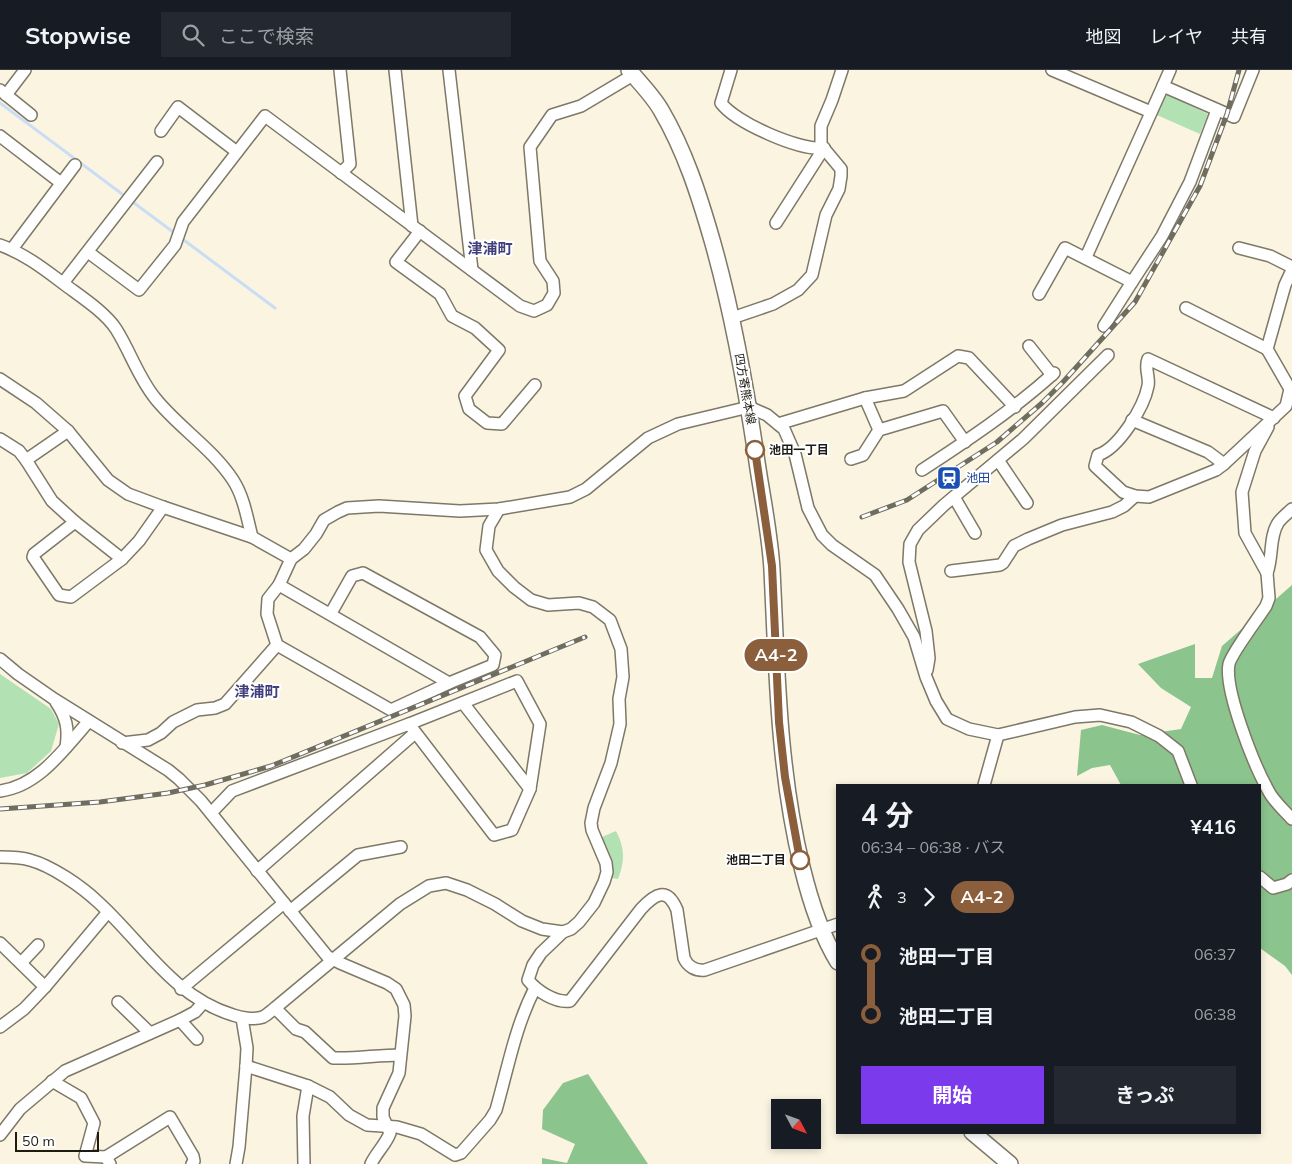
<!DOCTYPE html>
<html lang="ja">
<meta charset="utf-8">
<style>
:root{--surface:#171b24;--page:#242831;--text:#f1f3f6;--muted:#9ea1a6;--line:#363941;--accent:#7c3aed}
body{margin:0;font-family:Mulish,"Noto Sans JP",sans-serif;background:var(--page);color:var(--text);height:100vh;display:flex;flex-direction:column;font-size:19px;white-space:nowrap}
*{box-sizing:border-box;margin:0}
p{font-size:16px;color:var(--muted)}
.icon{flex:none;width:28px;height:28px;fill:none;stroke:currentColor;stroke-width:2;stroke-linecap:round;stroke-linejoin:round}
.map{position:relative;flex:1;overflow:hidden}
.side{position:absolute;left:836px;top:714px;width:425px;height:350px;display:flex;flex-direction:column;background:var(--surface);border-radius:0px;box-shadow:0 2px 8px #0003}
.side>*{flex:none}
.badge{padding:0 10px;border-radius:16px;font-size:18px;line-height:32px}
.needle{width:32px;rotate:131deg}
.fabs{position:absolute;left:771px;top:1029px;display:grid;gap:10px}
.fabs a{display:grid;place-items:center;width:50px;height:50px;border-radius:0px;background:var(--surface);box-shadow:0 2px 8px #0003;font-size:25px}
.scale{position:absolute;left:15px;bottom:12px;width:84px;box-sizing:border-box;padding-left:5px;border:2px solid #1d1b14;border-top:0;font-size:14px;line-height:18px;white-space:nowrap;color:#1d1b14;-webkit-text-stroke:4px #fff;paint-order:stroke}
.map>.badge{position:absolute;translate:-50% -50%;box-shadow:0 0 0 2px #fff}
.legs{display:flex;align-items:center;gap:8px;height:55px;padding:0 25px;font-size:16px}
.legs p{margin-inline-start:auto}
.headline{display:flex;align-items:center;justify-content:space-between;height:85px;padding:0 25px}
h1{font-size:28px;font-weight:700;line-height:38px}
.primary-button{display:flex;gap:10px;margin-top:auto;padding:10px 25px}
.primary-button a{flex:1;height:58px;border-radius:0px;background:var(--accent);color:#fff;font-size:20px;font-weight:700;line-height:58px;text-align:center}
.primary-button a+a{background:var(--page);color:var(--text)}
ul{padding:0 25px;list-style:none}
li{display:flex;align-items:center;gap:18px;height:60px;font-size:19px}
li i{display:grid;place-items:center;width:8px;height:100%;margin:0 6px;background:currentColor}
li i::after{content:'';width:12px;height:12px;margin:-6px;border:4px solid;border-radius:50%;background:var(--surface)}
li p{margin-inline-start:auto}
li:first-child i{background:linear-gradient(#0000 50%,currentColor 0)}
li:last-child i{background:linear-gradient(currentColor 50%,#0000 0)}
header{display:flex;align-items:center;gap:30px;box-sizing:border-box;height:70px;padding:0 25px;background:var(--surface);border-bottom:1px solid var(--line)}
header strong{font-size:24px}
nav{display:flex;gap:28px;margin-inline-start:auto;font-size:18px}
.search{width:350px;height:45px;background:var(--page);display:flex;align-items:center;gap:12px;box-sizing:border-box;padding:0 18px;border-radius:0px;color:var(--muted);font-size:19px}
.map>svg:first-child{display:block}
.green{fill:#b2e1b3}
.forest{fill:#8bc48d}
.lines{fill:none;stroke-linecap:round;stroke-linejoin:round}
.stream{stroke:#c9ddf5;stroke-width:3}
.minor-casing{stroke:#7d7867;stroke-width:14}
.major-casing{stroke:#7d7867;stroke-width:18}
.minor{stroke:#fff;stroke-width:11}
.major{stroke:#fff;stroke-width:15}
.rail-casing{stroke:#6f6c60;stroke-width:5}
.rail{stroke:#fff;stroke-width:3;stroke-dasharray:9;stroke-linecap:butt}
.line-1-casing{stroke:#fff;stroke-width:11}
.line-1{stroke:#8b5e3c;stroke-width:8}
.stop-1-dot{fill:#fff;stroke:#8b5e3c;stroke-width:2.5}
.labels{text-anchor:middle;stroke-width:4;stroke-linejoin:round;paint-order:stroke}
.street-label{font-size:12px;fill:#1d1b14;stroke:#fff}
.stop-label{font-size:12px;font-weight:bold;fill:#1d1b14;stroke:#fff;text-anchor:start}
.transit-label{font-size:12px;fill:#164399;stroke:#fff;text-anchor:start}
.quarter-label{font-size:15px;font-weight:bold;fill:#413f7c;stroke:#fff}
</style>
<header>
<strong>Stopwise</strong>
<div class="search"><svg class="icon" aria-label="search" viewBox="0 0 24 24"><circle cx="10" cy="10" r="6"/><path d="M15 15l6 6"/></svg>ここで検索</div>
<nav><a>地図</a><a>レイヤ</a><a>共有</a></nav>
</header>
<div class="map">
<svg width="1292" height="1094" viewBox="0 0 1292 1094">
<rect width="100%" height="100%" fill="#faf4e1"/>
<g class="green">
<polygon points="1166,24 1208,44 1200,64 1157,45"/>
<polygon points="0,604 51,639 59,654 51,681 27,703 0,708"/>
<path d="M616,761C625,778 625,791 618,809L611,808L610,793L602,767Z"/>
</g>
<g class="forest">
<polygon points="1292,515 1292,905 1285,896 1260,878 1260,715 1121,715 1110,695 1092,698 1077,706 1081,660 1102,655 1140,665 1181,659 1191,637 1161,618 1138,594 1195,574 1195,608 1212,608 1222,576"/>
<polygon points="588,1004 648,1094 542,1094 542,1088 567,1093 575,1074 542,1059 543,1040 563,1013"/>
</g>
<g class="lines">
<polyline class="stream" points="0,33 275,238"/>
<defs>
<g id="minor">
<polyline points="340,0 350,94 341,103"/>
<polyline points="395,0 412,156"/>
<polyline points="449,0 472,200"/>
<path d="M731,0L721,33C736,53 800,81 824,78"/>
<polyline points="1052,0 1151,42"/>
<polyline points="1163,16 1170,0"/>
<polyline points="0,20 31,45"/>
<polyline points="6,25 25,0"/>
<polyline points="161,61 178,37 237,82"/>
<polyline points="0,66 61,113"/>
<polyline points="776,153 824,78"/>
<polyline points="420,161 396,192 440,224 452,246 475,258 499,280 465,326 469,339 487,353 502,354 535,315"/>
<path d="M0,175C25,184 44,199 64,214C80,226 105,242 116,259C130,281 138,307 155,328C178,357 212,378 233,410C244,427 247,448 252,467"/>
<polyline points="1239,178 1270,186 1292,197"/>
<polyline points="12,179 75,95"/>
<polyline points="88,182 139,220 175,175 183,152 265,46 520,236 534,241 547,235 554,223 553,211 540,191 530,77 552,45 581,36 633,5"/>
<polyline points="1086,187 1163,16 1234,47 1253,0"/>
<polyline points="63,213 157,92"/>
<polyline points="1039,224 1065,178 1132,212 1162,166 1190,112 1217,40"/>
<polyline points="1186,238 1267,279"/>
<polyline points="732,248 773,234 798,220 812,205 826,145 839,119 841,106 841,99 821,75 821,56 832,30 842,0"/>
<polyline points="1104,256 1132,212"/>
<polyline points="1029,276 1052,305"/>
<polyline points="0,309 36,333 68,361 108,410 128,424 163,437 252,467 291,489"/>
<polyline points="865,328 879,360"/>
<path d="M1274,348L1148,289C1144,298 1150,307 1148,316C1144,337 1119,378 1098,385L1095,396L1123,422L1135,426L1149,427L1216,400L1224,394L1286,336L1290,319L1267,279L1285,215L1292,200"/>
<polyline points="1132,350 1208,382 1224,394"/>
<polyline points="778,354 865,328 904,321 958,286 969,288 1015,337"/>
<path d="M1268,357L1255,381L1242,422L1245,463L1267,503L1269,528L1266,536C1259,547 1231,584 1229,594C1224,620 1254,695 1268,720C1273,731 1284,740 1292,749"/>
<polyline points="68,361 26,390 52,431 75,452 122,489"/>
<polyline points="0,369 19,381 26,390"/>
<polyline points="851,389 863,385 879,360 943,341 965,372"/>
<polyline points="998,390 1027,433"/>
<path d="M922,400C968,370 1013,340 1054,303"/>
<polyline points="954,427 975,463"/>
<path d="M499,439L489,456L486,480L498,501L514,517L531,530L548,535L579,533L593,537L610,550L621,579L623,607L619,629L620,654L611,693L594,738L591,753L592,760L606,793L607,802L604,812L594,833L579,852L571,859L563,862L541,883L533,895L528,910C537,921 555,933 570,931L641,839C655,824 667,816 677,840L684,888C688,897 696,901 705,900L838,854"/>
<polyline points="75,452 34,484 33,487 59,525 71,527 122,489 139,471 163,437"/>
<polyline points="951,501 1000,495 1003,493 1014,476 1028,469 1062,455 1112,442 1124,436 1135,426"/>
<path d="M1267,503C1273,488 1269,467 1278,453C1281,448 1288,443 1292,439"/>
<polyline points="279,515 268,529 267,544 277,575 391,640 449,613 493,595 495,585 480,567 363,503 352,506 331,543"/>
<path d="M0,589L18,604L54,629L168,700L179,709L201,731L327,886L340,893L387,913L396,919L404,935L405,946L399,1003L383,1038V1047L390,1063C386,1074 376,1083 371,1094"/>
<polyline points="927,600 929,588 926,561 909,492 910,474 918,460 944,435 1023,369 1108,285"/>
<polygon points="517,611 540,654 530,719 512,760 494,765 409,654"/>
<polyline points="449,613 279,515 291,489 304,479 316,464 324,450 338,442 347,438 379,436 460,441 499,439 570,427 586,419 648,368 678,354 749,337 767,345 784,359 795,384 808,438 822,465 832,475 875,505 898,539 914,567 926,607 936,631 947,649 969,659 998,665 1075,647 1100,645 1131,652 1159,666 1178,681 1191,715"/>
<path d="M56,632C66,647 69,658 66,677"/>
<polyline points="463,633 530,719"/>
<polyline points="122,673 148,670 161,663 173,652 197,640 215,638 225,634 277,575"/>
<polyline points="984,715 998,665"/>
<path d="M0,721C39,716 64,679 89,651"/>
<polyline points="211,743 232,721 409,654"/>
<path d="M0,787C10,787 20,787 30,790C52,796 81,816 98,832C142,872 173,927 233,945C241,948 254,950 263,947C267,945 271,941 275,938L400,834L429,816L446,813L467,820L495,834L522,851L542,859L563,862"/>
<polyline points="257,801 415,663"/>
<polyline points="1260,807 1273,818 1287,814 1292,810"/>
<polyline points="290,841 358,785 401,777"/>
<polyline points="0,873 45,917"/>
<polyline points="21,893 38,875"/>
<polyline points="181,919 284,833"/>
<polyline points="118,932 150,963"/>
<path d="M275,938L296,959L305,962L333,988C355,989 378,985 400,985"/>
<polyline points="180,950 197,969"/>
<polyline points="0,957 24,939 45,917 108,842"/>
<path d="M246,996L308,1016L330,1027L349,1045L367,1055L397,1057L421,1064L455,1085L461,1083L490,1050L496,1040C508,998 515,957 535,918"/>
<polyline points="52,1011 81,1028 94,1053 85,1086 106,1087"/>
<polyline points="0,1065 20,1039 65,1001 180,950 195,942 203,933"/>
<polyline points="110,1094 106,1087 170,1047 193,1086 194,1091 192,1094"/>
<polyline points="236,1094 239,1077 246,996 247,978 242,948"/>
<polyline points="304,1094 303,1046 308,1016"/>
</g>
<g id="major">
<path d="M629,0C640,13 653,26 661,40C685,81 699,125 712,170C732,240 745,312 756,385C761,422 770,462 772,500C777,600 778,699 802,797C810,830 820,863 838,892"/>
<polyline points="972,1062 1010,1094"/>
</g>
</defs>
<use href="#minor" class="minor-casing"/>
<use href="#major" class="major-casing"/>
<use href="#minor" class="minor"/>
<use href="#major" class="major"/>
<defs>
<g id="rail">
<polyline points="862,447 907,430 997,372 1042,333 1063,312 1135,232 1200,116 1227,44 1239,0"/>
<polyline points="0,739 100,732 168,723 205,715 271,696 585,567"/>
</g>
</defs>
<use href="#rail" class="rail-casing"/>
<use href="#rail" class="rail"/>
</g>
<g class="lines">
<defs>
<polyline id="line-1" points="755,380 772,496 779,652 785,707 800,790"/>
</defs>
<use href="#line-1" class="line-1-casing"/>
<use href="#line-1" class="line-1"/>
</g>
<defs>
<symbol id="station-square" viewBox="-11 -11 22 22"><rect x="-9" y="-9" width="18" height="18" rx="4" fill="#1a4fb4" stroke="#fff"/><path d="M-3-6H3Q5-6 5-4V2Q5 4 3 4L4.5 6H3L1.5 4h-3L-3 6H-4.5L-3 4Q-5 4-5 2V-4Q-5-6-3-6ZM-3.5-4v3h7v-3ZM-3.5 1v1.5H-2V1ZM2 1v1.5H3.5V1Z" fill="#fff"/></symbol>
</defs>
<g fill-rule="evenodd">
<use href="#station-square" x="935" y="394" width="28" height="28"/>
</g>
<g class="stop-1-dot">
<circle cx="755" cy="380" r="9"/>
<circle cx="800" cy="790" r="9"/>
</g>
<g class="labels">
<g class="street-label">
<text transform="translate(745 319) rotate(80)" y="4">四方寄熊本線</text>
</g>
<g class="stop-label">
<text x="769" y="384">池田一丁目</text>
<text x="786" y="794" text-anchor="end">池田二丁目</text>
</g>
<g class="transit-label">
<text x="966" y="412">池田</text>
</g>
<g class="quarter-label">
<text x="490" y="184">津浦町</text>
<text x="257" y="627">津浦町</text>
</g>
</g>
</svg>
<div class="fabs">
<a><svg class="needle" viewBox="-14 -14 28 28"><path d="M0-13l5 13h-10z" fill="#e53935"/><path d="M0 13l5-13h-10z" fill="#9ea1a6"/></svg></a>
</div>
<div class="scale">50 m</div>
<b class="badge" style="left:776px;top:585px;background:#8b5e3c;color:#fff">A4-2</b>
<section class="side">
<div class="headline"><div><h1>4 分</h1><p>06:34 – 06:38 · バス</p></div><b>¥416</b></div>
<div class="legs"><svg class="icon" aria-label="walk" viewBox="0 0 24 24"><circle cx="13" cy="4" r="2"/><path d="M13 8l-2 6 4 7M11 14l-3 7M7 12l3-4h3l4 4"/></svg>3<svg class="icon" aria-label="forward" viewBox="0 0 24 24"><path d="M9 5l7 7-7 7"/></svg><b class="badge" style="background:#8b5e3c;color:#fff">A4-2</b></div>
<ul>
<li><i style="color:#8b5e3c"></i><b>池田一丁目</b><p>06:37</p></li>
<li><i style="color:#8b5e3c"></i><b>池田二丁目</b><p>06:38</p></li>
</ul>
<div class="primary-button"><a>開始</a><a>きっぷ</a></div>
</section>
</div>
